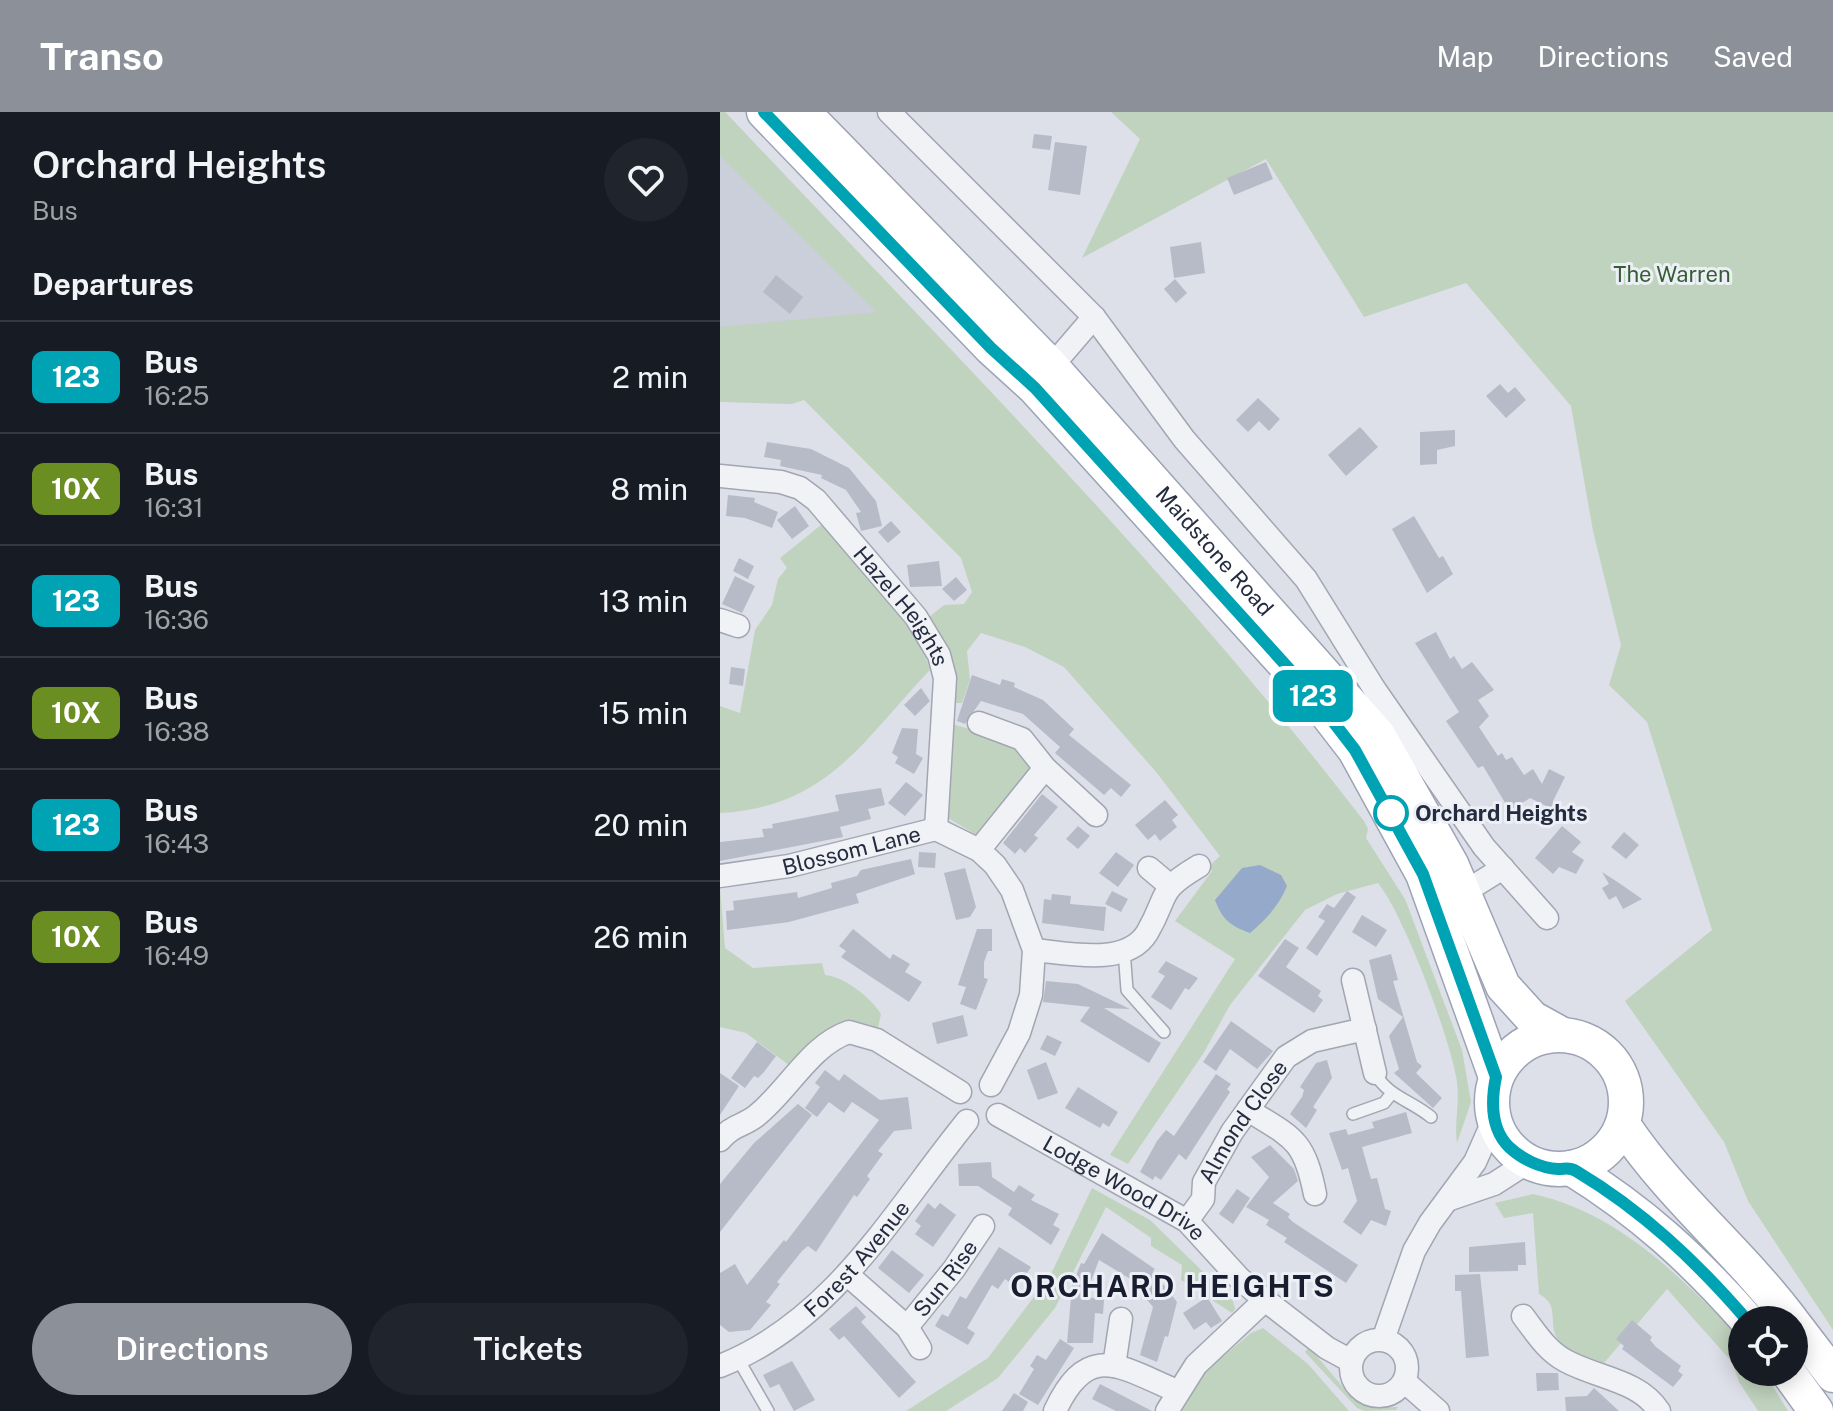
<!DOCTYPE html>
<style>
:root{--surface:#171b24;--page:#20242c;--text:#f1f3f6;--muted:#9ea1a6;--line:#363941;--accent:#8c9099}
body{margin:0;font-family:"Public Sans",sans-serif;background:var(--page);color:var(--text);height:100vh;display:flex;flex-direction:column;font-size:30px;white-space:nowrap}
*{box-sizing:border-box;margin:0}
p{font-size:26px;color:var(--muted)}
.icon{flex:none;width:44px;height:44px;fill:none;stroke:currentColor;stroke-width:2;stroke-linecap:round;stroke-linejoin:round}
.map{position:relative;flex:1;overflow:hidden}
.details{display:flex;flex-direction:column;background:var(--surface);width:720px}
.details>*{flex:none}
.badge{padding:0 16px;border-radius:12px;font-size:28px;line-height:52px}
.buttons{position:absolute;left:1008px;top:1194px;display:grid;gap:16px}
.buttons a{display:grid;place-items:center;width:80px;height:80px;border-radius:50%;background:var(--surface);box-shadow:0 4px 20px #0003;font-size:40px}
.map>.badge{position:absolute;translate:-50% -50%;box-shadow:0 0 0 4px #fff}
h2{padding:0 32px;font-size:30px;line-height:72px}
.round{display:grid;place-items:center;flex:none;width:84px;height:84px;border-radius:42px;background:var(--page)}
.summary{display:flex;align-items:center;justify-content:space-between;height:136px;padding:0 32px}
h1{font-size:38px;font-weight:600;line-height:60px}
.button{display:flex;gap:16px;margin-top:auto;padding:16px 32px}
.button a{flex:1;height:92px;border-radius:48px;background:var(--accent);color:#fff;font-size:32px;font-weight:600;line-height:92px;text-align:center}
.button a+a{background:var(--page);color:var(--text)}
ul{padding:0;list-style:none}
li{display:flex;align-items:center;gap:24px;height:112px;padding:0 32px;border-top:2px solid var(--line)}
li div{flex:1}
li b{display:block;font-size:30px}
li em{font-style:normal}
li .badge{min-width:88px;font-weight:700;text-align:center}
header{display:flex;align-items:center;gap:48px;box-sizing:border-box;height:112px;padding:0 40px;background:var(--accent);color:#fff}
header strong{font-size:38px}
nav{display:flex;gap:44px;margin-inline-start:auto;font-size:28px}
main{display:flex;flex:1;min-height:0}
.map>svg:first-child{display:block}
.built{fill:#cbcfda}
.green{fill:#c0d3be}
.water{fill:#95a9cb}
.building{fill:#b7bbc8}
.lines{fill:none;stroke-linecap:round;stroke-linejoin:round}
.lane-casing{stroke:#a2a6b2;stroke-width:14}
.street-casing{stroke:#a2a6b2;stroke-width:25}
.primary-casing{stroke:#9ca3b5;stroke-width:37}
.lane{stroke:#f0f2f6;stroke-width:11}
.street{stroke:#f0f2f6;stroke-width:22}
.primary{stroke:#fff;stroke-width:34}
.line-casing{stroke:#fff;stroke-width:18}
.line{stroke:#00a3b4;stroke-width:12}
.stop-dot{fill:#fff;stroke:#00a3b4;stroke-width:4}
.labels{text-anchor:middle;stroke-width:6;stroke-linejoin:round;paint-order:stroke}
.park-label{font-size:22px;fill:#355d32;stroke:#edeff6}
.street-label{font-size:22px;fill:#252c40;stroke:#edeff6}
.stop-label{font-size:22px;font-weight:bold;fill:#252c40;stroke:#edeff6;text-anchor:start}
.district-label{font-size:30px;font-weight:bold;letter-spacing:2px;fill:#181d30;stroke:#edeff6}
</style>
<header>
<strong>Transo</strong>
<nav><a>Map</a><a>Directions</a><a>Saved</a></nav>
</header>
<main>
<section class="details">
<div class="summary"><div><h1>Orchard Heights</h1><p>Bus</p></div><a class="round"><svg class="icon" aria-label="heart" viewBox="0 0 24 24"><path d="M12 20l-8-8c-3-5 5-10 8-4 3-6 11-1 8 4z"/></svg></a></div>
<h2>Departures</h2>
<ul>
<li><span class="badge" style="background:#00a3b4;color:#fff">123</span><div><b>Bus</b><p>16:25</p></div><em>2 min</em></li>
<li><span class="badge" style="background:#6b8e23;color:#fff">10X</span><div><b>Bus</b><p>16:31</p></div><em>8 min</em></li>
<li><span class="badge" style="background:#00a3b4;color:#fff">123</span><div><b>Bus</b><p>16:36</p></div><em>13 min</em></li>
<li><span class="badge" style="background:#6b8e23;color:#fff">10X</span><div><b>Bus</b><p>16:38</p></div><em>15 min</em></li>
<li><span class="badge" style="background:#00a3b4;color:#fff">123</span><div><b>Bus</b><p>16:43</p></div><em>20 min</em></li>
<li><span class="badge" style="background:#6b8e23;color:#fff">10X</span><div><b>Bus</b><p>16:49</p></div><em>26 min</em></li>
</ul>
<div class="button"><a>Directions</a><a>Tickets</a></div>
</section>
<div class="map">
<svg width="1113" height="1299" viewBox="0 0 1113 1299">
<rect width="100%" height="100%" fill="#dde0e8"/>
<polygon class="built" points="0,0 5,0 204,210 0,256"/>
<g class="green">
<path d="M0,0H5C223,231 449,456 644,709L648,717L646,726L685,787L742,938L751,990L737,1031C734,1010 740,991 737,970C731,928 684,803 658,771L617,782L585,798L510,893L483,942L408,1052L390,1043L515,847L455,809L492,759L489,754L500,744L437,661L344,555L305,535L261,521L247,539L250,568L242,591H236C234,558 228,532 208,506L224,493L244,492L252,480L241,446L84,288L72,292L0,290V215L156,200L0,44Z"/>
<polygon points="391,0 1113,0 1113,1218 1028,1089 1004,1030 905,889 992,818 927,610 889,573 901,533 873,419 851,294 746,171 644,205 546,47 362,146 420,27"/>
<path d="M106,409C136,446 200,513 210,558C143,628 108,695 0,701V594L20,601L35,518L52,493L58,467L67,456L60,446Z"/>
<polygon points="232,612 301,632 312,657 260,725 228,706"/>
<path d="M0,776L5,836L33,856L102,851L105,863C125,865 150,885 161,902L158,916C117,898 96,926 73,956L26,921L0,915Z"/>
<polygon points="372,1076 430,1108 513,1189 515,1197 512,1201 461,1168 462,1153 431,1134 431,1126 386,1095 335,1196 278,1266 226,1299 186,1299 268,1246 331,1162"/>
<path d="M813,1082C900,1101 961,1166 1022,1227V1260H1044L1068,1299H1038L1019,1270L1012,1250L947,1177L884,1251C869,1245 841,1240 835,1222C830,1205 838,1192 819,1182L813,1101L784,1106L775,1091Z"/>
<polygon points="543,1216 588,1252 629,1299 458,1299 489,1256 531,1221"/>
<polygon points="589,1235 633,1287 649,1295 678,1295 676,1298 645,1299 637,1296 585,1240"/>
</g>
<path class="water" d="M540,753L561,763L567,774C559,794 546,807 530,821C510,814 502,807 495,788L522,756Z"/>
<g class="building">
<polygon points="314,22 332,24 330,38 312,36"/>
<polygon points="335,30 367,34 360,83 328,78"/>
<polygon points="546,50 553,67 514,83 507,66"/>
<polygon points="481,130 485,161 454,166 450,135"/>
<polygon points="56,163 83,185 70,202 43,180"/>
<polygon points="455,167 467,181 456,191 444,177"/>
<polygon points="780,272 788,281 795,275 806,288 786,306 766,284"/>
<polygon points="538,286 560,307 549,319 539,309 528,320 516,308"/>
<polygon points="640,315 658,335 626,364 608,343"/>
<polygon points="735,318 735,334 717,338 717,352 700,353 700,320"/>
<polygon points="47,330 91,337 129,356 156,389 162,414 141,419 136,401 141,400 126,378 101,366 102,363 60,354 61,348 44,345"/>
<polygon points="8,383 35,386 34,390 58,400 52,416 25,406 6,404"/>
<polygon points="75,394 89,414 72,427 57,408"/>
<polygon points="694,404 719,446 723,444 733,462 707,481 672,417"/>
<polygon points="171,409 181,420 168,431 158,420"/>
<polygon points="19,446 34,454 28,467 13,459"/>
<polygon points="219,449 222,474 190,475 187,453"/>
<polygon points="15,464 35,474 22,501 2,492"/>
<polygon points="236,465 247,478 234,489 222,477"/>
<polygon points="716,520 730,547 734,544 742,557 752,550 774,578 758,588 769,604 759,615 778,644 782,641 786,648 792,645 804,663 813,657 822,672 829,657 845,665 833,689 840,701 810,686 790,699 763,654 758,656 726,609 739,600 695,531"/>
<polygon points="11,555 25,557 23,574 9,572"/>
<polygon points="252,563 280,573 282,567 295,571 294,575 323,588 354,617 349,623 411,673 401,685 391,676 384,683 335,641 340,635 303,602 261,589 245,612 237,609"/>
<polygon points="201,576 210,589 195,604 184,593"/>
<polygon points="182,616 198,617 196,642 203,646 194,662 175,651 178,645 172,641"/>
<polygon points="186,670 203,683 185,704 168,691"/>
<polygon points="161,676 165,693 148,697 151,707 120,715 123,725 0,749 0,730 44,725 42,717 53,716 52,712 119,699 115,683"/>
<polygon points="322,682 338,695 314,723 318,726 305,741 300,736 295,742 283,731"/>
<polygon points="445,688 458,703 452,708 457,715 440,729 435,722 428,728 415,713"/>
<polygon points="358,714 370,724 358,737 346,727"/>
<polygon points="842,714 861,730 852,740 864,748 856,762 839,755 833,762 815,746"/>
<polygon points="904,720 919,733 906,747 891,735"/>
<polygon points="199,740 216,741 215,756 198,755"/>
<polygon points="396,740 414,753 398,775 379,761"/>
<polygon points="191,747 195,762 136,782 139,791 69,810 7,818 6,799 14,798 13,789 77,780 78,786 112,776 111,771 137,764 141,758"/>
<polygon points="245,756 256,795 250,805 236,808 224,761"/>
<polygon points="882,760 899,771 922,787 903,797 896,784 889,788 882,776 889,772"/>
<polygon points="392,779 408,787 401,800 385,792"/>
<polygon points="627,779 636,785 597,844 586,836 605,809 598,805 607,792 614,796"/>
<polygon points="332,782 351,784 350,792 386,795 384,819 322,811 324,787 331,788"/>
<polygon points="642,803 667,818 656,835 632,820"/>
<polygon points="133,817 170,847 173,842 190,852 185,860 202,870 189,890 121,845 126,839 119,834"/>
<polygon points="257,817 272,817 272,839 268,839 264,850 264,866 268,867 256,898 240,892 246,875 238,873"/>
<polygon points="565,827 579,836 566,855 601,879 598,884 603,888 594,901 538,864"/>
<polygon points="671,842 678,868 673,869 697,950 702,954 696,961 722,986 713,996 674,961 679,957 669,924 683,905 658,887 649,848"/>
<polygon points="446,849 478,866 469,878 465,876 451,898 431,885 445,864 438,860"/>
<polygon points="326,869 358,872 410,897 384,896 441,931 429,951 360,909 370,895 323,890"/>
<polygon points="243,903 248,924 217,932 212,911"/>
<polygon points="511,909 553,939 537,957 510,937 496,959 483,950"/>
<polygon points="327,923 342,930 335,944 320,937"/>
<polygon points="37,930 56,944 44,960 38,966 34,964 25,976 11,966"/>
<polygon points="607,948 612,966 593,995 597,998 586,1016 570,1002 582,985 584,978 580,975 596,951"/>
<polygon points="326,950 338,981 318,988 307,958"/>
<polygon points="105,958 119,969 124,962 160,988 188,985 192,1017 174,1019 158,1039 163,1042 147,1064 150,1067 137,1085 134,1083 96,1140 88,1134 82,1139 57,1170 60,1172 46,1190 51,1193 30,1218 9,1220 0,1213 0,1161 15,1152 27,1173 64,1128 66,1130 159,1008 132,990 124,1001 109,990 97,1005 85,996 100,975 95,971"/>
<polygon points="0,961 19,974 0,1003"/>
<polygon points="496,962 511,972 507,977 510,980 466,1048 459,1042 441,1068 435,1064 433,1068 420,1060 437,1029 446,1018 454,1024"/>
<polygon points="358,975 398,1000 389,1015 383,1011 380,1016 345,996"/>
<polygon points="78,992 92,1003 0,1120 0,1072 34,1031"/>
<polygon points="686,1000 692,1021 642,1035 651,1067 657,1066 665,1097 671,1099 666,1114 651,1108 641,1123 623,1110 637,1089 628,1056 622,1058 609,1021 626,1017 628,1023 654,1016 652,1010"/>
<polygon points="550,1033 574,1057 578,1069 553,1091 570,1102 568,1105 573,1110 638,1153 626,1171 564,1130 567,1126 546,1113 549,1108 526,1095 549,1065 531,1045"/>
<polygon points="271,1050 272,1065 294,1080 299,1073 315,1083 311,1088 339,1102 333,1113 340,1117 331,1133 288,1103 292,1096 258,1074 239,1074 238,1052"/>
<polygon points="517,1077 530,1086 513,1112 499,1102"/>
<polygon points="208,1091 215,1097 220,1091 236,1103 213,1135 195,1122 201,1114 195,1109"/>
<polygon points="382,1121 435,1157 433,1159 457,1190 448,1225 445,1224 437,1250 420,1243 433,1195 422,1182 427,1177 379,1148 365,1185 384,1187 383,1202 375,1201 373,1231 347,1231 352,1174 361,1151 364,1152"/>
<polygon points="805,1130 806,1153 798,1153 798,1159 749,1160 749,1135"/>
<polygon points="279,1135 311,1155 303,1167 294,1162 289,1170 285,1167 278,1177 272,1173 247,1216 255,1221 248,1233 215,1214 222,1202 228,1205 240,1184 246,1187"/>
<polygon points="172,1138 204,1163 189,1181 158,1156"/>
<polygon points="760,1162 769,1244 746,1246 741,1179 735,1179 735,1163"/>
<polygon points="487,1185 502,1209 491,1216 486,1210 474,1218 463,1201"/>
<polygon points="136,1194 146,1205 141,1210 196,1270 179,1286 124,1224 119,1228 109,1217"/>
<polygon points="912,1208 932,1225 930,1228 936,1235 961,1254 958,1259 963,1263 953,1275 902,1237 904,1234 896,1227"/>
<polygon points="340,1227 354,1236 318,1293 299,1282 314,1257 310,1254 317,1243 326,1248"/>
<polygon points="72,1249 95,1288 74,1299 59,1272 50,1276 43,1263"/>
<polygon points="816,1261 838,1261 839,1278 817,1279"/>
<polygon points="380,1272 432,1299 396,1299 372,1287"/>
<polygon points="874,1276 899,1299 846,1299 845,1285 867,1284"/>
<polygon points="294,1281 308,1290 303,1299 282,1299"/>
</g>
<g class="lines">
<defs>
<g id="lane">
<polyline points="404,838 407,878 444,920"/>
<path d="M655,961C667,984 692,989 711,1005"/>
<polyline points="633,1002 664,991 672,981"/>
<polyline points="18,1247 48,1299"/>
</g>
<g id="street">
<polyline points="169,0 374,205 464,327 586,467 655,578 764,735 827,806"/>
<polyline points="325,262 374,205"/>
<path id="s1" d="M0,364L61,370L80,376L96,388L196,505L219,543L225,566L216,717"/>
<polyline points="0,508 18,514"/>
<polyline points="259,611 302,627 325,656 376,703"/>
<polyline points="259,738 325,656"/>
<polyline points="429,756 448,772"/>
<path id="s2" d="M0,764L69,754L216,717L259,738L275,753L292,778L314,838L311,883L299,921L271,973"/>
<polyline points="743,781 783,756"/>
<path d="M314,838C347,841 406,855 427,821C450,782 435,780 479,754"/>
<polyline points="633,868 655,961"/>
<path d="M528,998C573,1026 584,1027 595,1082"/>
<path id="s3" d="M278,1003L467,1109L519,1166L545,1188L607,1236L631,1249"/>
<path d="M0,1028C11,1014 23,1014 36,1004C68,979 90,933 129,920L157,928L240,980"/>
<polyline points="730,1087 774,1072 808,1050"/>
<path id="s4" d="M467,1109L483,1087L484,1070L512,1020L566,945L592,929L645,917"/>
<polyline points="129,1164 187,1215 200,1236"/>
<path d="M803,1204C816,1221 827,1239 846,1249C877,1266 919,1268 939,1299"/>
<path id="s5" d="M187,1215L234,1157L263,1114"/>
<circle cx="659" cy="1256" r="28"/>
<polyline points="663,1228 694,1139 710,1111 755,1050 774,1007"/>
<path id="s6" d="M0,1254C114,1209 173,1100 247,1009"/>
<polyline points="394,1254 401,1207"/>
<polyline points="684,1269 718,1299"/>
<path d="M335,1299C368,1228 400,1255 457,1279"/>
<polyline points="447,1299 476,1253 545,1188"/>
</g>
<g id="primary">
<polyline points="44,0 271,236 315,276 591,581 635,638 703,762 776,965"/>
<path id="s7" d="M83,0L331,254L658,623L731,752L783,874L812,906L839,921"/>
<circle cx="839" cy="990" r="67"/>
<path d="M904,1014C953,1087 1018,1138 1071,1208"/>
<path d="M851,1056C922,1100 972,1146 1027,1208"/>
<polyline points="1074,1212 1113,1263"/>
<polyline points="1068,1260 1096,1299"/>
</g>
</defs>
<use href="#lane" class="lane-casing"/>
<use href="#street" class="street-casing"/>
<use href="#primary" class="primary-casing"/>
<use href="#lane" class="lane"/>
<use href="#street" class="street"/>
<use href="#primary" class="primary"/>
</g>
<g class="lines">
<defs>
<path id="line" d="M44,0L271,236L315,276L591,581L635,638L703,762L776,965C771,989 770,1016 789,1035C802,1047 820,1056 838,1057C846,1057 849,1055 856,1059C923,1099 976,1149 1027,1208"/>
</defs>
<use href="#line" class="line-casing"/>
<use href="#line" class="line"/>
</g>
<circle class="stop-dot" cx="671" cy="701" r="16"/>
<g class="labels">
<g class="park-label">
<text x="952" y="170">The Warren</text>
</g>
<g class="street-label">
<text dy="8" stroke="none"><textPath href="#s7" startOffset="602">Maidstone Road</textPath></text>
<text dy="8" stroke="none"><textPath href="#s1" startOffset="238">Hazel Heights</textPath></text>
<text dy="8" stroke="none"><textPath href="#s2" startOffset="134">Blossom Lane</textPath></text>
<text dy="8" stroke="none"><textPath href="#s4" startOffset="116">Almond Close</textPath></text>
<text dy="8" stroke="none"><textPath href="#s3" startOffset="146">Lodge Wood Drive</textPath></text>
<text dy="8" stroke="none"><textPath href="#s6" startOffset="176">Forest Avenue</textPath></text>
<text dy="8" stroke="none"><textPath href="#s5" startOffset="62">Sun Rise</textPath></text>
</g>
<g class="stop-label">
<text x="695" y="709">Orchard Heights</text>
</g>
<g class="district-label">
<text x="453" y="1185">ORCHARD HEIGHTS</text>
</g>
</g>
</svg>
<div class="buttons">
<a><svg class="icon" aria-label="locate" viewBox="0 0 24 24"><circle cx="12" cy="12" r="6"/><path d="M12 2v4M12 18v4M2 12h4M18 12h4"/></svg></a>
</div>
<b class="badge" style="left:593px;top:584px;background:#00a3b4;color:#fff">123</b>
</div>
</main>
